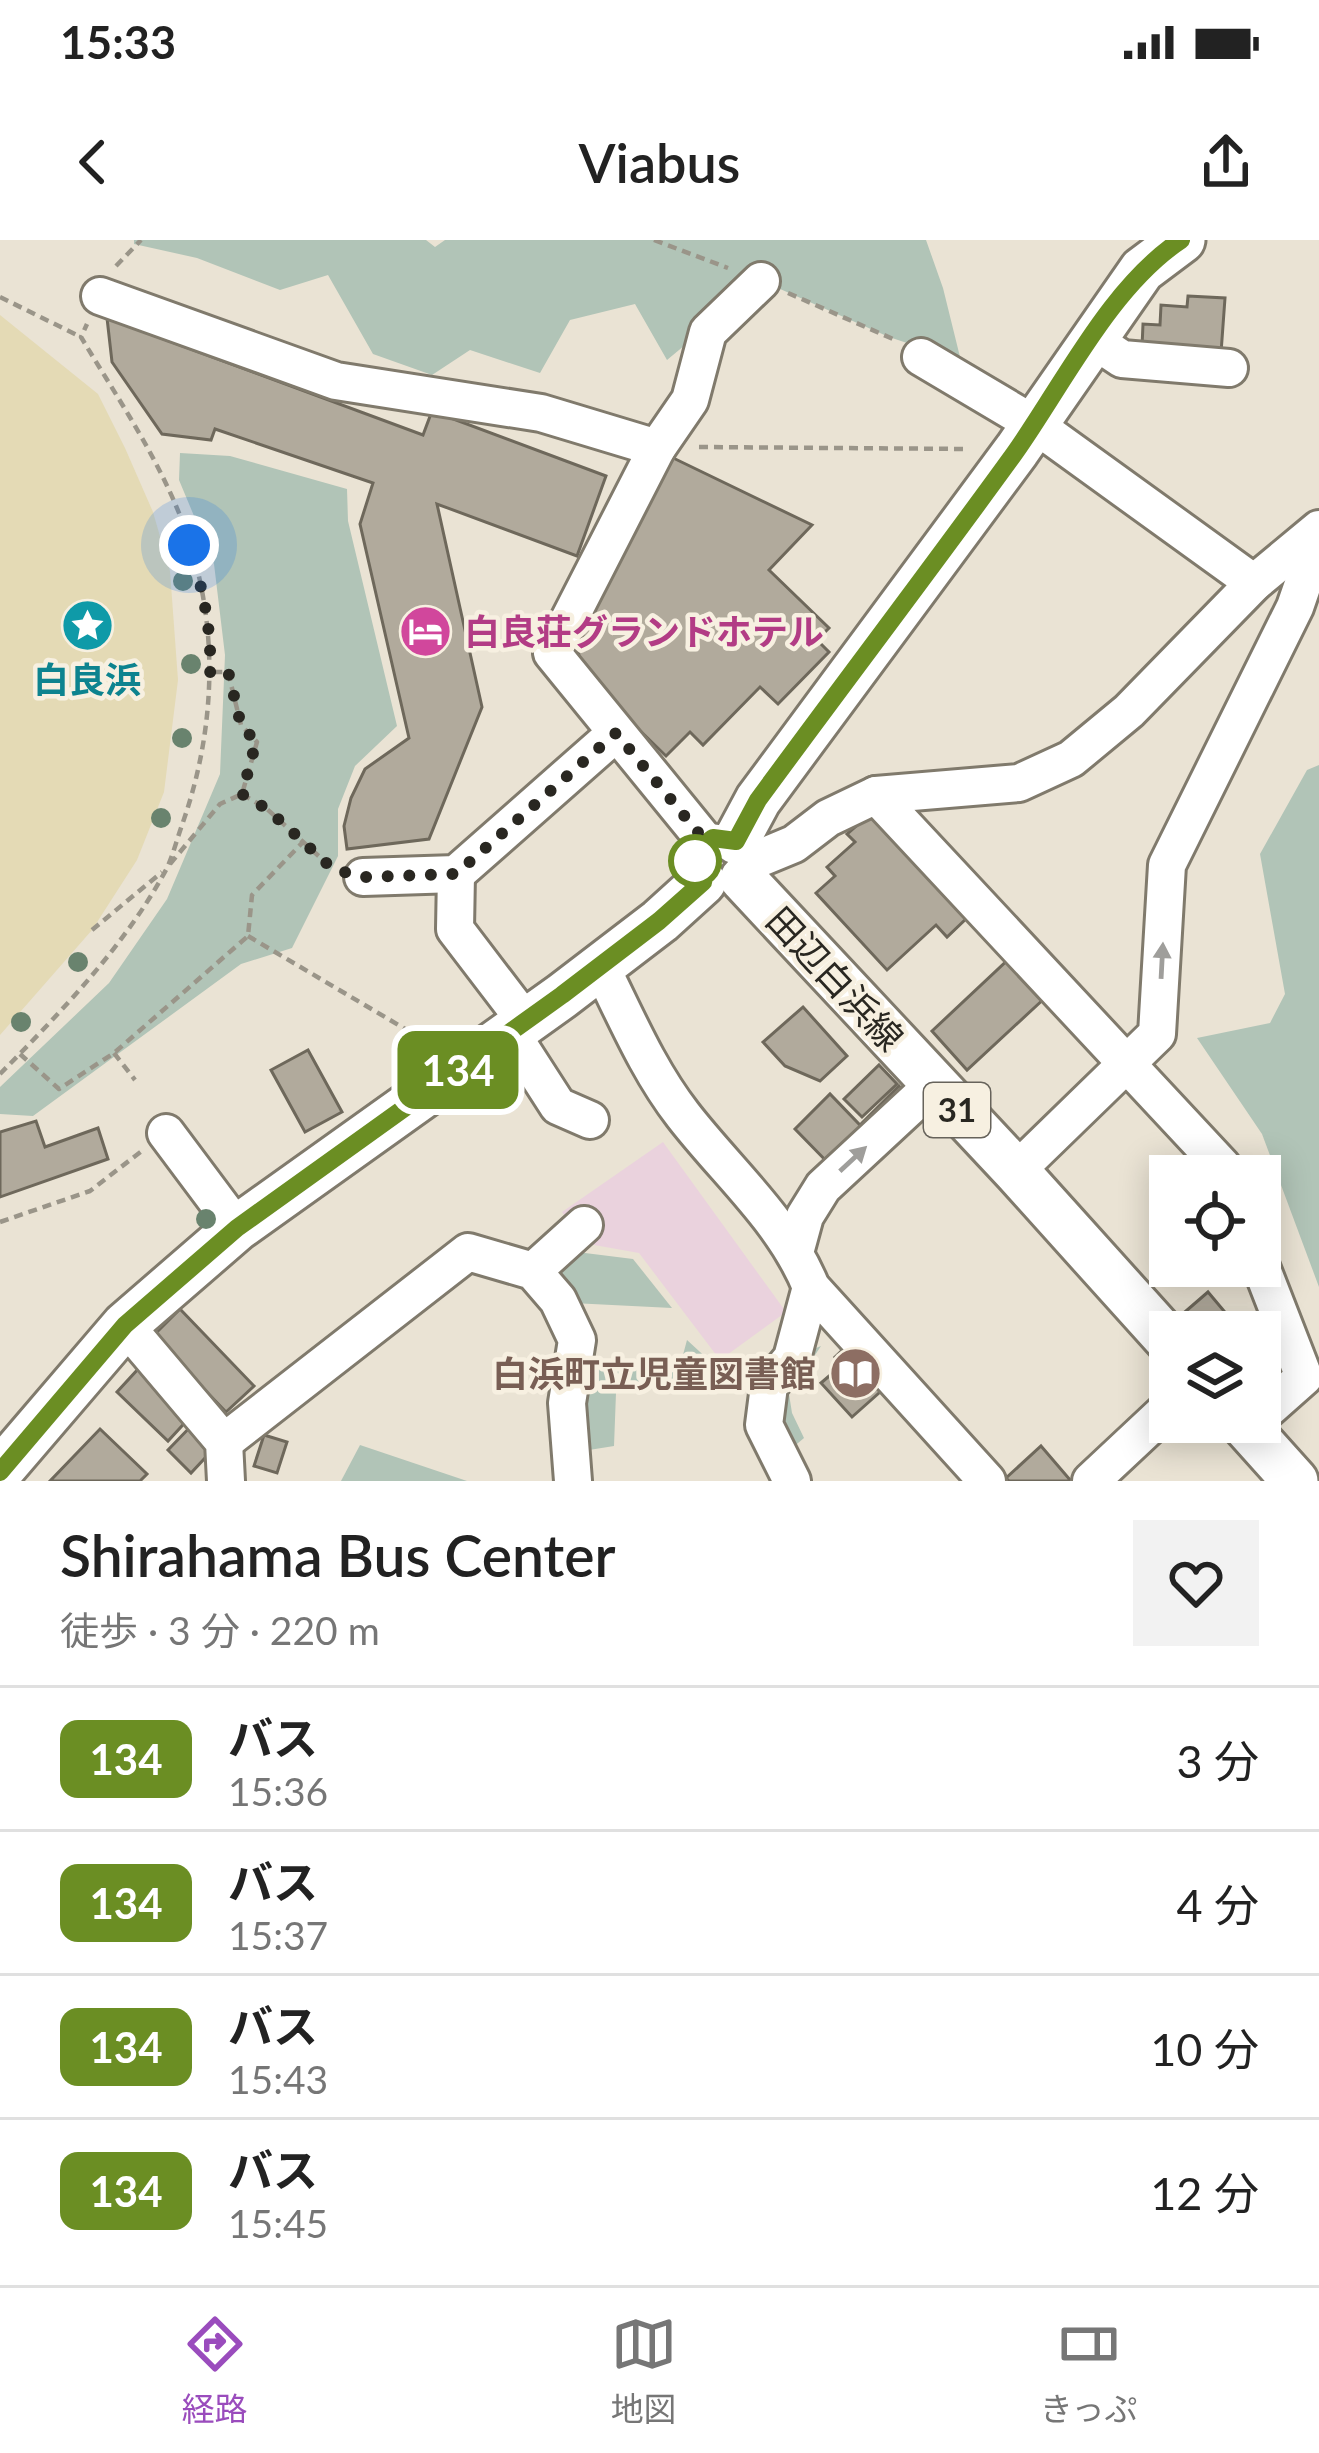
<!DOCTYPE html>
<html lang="ja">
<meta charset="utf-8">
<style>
:root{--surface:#fff;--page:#f2f2f2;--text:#222;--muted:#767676;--line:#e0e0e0;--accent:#9a4cbd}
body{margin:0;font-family:Lato,"Noto Sans JP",sans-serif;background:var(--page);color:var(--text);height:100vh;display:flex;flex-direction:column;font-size:45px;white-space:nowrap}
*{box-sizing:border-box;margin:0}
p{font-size:39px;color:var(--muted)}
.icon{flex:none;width:66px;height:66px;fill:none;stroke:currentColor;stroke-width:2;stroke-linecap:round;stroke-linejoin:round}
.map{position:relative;height:1241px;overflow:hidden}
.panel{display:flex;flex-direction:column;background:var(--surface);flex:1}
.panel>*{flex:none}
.badge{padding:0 24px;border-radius:18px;font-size:42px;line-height:78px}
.fabs{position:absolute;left:1149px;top:915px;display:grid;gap:24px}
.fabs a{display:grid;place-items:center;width:132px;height:132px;border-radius:0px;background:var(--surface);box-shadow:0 6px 30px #0003;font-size:60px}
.you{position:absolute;width:60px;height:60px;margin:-30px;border:9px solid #fff;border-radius:50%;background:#1a73e8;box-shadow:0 0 0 18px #1a73e833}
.map>.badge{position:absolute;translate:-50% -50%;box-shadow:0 0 0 6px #fff}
.round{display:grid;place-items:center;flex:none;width:126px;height:126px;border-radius:0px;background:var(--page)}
.headline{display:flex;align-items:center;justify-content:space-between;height:204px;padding:0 60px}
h1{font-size:57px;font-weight:600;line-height:90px}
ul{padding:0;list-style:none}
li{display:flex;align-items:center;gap:36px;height:144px;padding:0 60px;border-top:3px solid var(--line)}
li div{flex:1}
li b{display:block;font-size:45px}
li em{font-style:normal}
li .badge{min-width:132px;font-weight:700;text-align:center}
.status{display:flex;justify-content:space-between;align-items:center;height:84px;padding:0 60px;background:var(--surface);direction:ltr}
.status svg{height:33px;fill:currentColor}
header{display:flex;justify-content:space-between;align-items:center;height:156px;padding:0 60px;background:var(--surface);font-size:54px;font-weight:600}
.tabs{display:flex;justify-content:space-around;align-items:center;height:168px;border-top:3px solid var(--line);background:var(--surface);font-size:33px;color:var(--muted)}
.tabs a{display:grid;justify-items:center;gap:6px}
.tabs .active{color:var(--accent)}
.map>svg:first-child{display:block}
.commercial{fill:#ead2dd}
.green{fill:#b1c4b7}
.sand{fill:#e4dab5}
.building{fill:#b1aa9c;stroke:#6e685b;stroke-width:3}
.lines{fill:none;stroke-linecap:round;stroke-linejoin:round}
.minor-casing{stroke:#807a6c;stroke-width:42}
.major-casing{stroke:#807a6c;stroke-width:51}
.path{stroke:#9a9589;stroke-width:4.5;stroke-dasharray:9 6;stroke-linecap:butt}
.minor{stroke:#fff;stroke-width:36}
.major{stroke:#fff;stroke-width:45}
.tree{fill:#69836e}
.oneway{fill:#9f9e9b}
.line-casing{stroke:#fff;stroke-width:27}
.line{stroke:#6b8e23;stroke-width:18}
.walk{stroke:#292721;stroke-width:12;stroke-dasharray:0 21.6}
.stop-dot{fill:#fff;stroke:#6b8e23;stroke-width:6}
.labels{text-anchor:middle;stroke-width:9;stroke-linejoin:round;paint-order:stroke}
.shield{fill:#f7f0e1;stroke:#67635b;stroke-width:3}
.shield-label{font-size:33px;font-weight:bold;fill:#292721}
.hotel-label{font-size:36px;font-weight:bold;fill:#b23c85;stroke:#f7f0e1;text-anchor:start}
.culture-label{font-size:36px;font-weight:bold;fill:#0d838f;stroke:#f7f0e1}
.street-label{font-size:36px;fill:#292721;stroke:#f7f0e1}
.education-label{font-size:36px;font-weight:bold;fill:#785e54;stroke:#f7f0e1;text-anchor:end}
</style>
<div class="status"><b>15:33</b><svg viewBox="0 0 49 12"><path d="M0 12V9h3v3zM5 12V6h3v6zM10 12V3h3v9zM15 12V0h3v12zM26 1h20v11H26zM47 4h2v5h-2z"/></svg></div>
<header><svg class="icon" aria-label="back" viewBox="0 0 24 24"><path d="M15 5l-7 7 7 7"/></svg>Viabus<svg class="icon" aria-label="share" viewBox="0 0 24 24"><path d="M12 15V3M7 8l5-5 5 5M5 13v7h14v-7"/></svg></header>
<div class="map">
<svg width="1319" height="1241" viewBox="0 0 1319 1241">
<rect width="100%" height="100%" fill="#eae3d4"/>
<polygon class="commercial" points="663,902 786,1072 720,1120 639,1013 583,1003 562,972"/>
<g class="green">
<polygon points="134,0 426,0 435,7 445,0 926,0 943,48 961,121 889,97 762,41 667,120 635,64 570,80 540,133 470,110 432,135 373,114 328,35 280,50 197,18 134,4"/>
<polygon points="180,213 230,216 347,249 348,281 397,486 355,526 338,569 338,616 292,708 241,724 33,876 0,874 0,847 109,743 167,659 220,534 225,415 214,324 179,240"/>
<polygon points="1319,525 1319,1047 1262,894 1197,798 1270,783 1285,754 1260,614 1307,530"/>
<polygon points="577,1012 633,1019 672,1068 572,1063 550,1032"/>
<polygon points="687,1100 724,1134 616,1153 614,1206 589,1210 578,1162 588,1121 651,1132 680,1126"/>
<polygon points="821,1106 789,1154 792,1173 804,1198 785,1214 769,1146 792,1118"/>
<polygon points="360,1205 467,1241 341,1241"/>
</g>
<polygon class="sand" points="0,75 98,154 125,208 153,272 170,331 178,440 164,552 137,620 92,690 0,795"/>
<g class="building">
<polygon points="1188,56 1225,58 1221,113 1142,107 1143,84 1160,85 1161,65 1187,67"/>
<polygon points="107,78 423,195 432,171 606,236 577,316 437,264 482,467 429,599 347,609 344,586 351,558 365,529 409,498 360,284 373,243 215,189 211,200 162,194 112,122"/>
<polygon points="667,215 812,285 769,330 829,388 817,400 829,412 778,464 760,447 703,505 690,492 666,516 582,434 577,404"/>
<polygon points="872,572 968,677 947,697 936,685 887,730 816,653 835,636 827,627 855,602 847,594"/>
<polygon points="1011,717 1047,756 967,830 932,791"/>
<polygon points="803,767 847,816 820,841 785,826 763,802"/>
<polygon points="308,810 342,872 305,892 271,830"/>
<polygon points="879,825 897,844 862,877 844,859"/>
<polygon points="899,846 908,856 833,928 795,889 830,854 860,885"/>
<polygon points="36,881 45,907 98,888 108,919 0,957 0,892"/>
<polygon points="1208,1052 1240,1090 1178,1092 1171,1084"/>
<polygon points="180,1069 254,1146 226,1172 153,1096"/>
<polygon points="850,1103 888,1145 852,1177 821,1143 842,1125 835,1117"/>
<polygon points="140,1127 191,1176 168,1201 117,1152"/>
<polygon points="195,1182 218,1204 191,1233 168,1210"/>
<polygon points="100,1189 147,1234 140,1241 50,1241"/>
<polygon points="264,1195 287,1202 277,1233 254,1226"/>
<polygon points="1041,1206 1071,1241 1009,1241 1006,1238"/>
</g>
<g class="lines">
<defs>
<g id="minor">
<polyline points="100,56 336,141 541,173 657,208"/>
<polyline points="1092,99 1122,119 1229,128"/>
<polyline points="921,117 1034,184 1254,343"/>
<polyline points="876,555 1222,926 1226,936"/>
<polyline points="706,602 552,413 657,208 690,160 708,92 761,41"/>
<polyline points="748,623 794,604 828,578 876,555 1019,543 1071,519 1129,471 1254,343 1319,289"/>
<polyline points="456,634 455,689 526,782"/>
<polyline points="363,637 456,634 616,493"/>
<path d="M601,727C626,777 648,830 683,875C727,932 784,980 811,1047L987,1241"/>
<polyline points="511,793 558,866 590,880"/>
<polyline points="166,893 237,988"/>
<polyline points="1016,931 1157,794 1167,625 1295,367 1319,298"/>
<polyline points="796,1009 805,976 823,947 933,845"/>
<polyline points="1260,1024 1304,1137 1260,1176"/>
<polyline points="533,1031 584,985"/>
<polyline points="125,1085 224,1202 226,1241"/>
<polyline points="224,1202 468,1012 533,1031 558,1060 577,1100 567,1163 573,1241"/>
<polyline points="792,1241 764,1185 769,1146 792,1118 811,1047"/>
<polyline points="1091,1241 1170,1167"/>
</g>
<g id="major">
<polyline points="736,601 758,560 1017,210 1142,30 1182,0"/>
<polyline points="743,639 1016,931 1170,1102"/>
<polyline points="1242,1182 1295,1241"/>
<polyline points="0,1231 125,1085 237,988 562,756 660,681 703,642"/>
</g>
</defs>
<use href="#minor" class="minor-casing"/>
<use href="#major" class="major-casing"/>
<g class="path">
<polyline points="654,0 728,28"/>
<polyline points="116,26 141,0"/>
<polyline points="788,53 893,99"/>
<polyline points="0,57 81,97"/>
<polyline points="699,207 969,209"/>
<polyline points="242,554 267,569 334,630"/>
<polyline points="170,624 220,564 242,554 257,502 241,485 228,432 210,432"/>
<polyline points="92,690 162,632"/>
<polyline points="248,696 434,806"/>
<polyline points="114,813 135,840"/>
<polyline points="20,814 59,849 114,813 248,696 252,655 303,602"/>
<path d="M0,834C60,773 126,705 167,628C173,615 177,599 182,585C218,483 220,374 179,273C154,211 115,154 81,97L87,84"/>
<polyline points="0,982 90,951 143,910"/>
</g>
<use href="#minor" class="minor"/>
<use href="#major" class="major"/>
</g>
<g class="tree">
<circle cx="183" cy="341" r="10"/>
<circle cx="191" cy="424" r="10"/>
<circle cx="182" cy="498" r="10"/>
<circle cx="161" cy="578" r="10"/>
<circle cx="78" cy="722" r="10"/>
<circle cx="21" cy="782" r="10"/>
<circle cx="206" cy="979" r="10"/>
</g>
<defs><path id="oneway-solid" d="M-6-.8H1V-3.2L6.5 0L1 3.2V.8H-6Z" transform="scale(3)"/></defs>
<g class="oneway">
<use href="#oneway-solid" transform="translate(1162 721) rotate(-87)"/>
<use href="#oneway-solid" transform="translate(853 919) rotate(-43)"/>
</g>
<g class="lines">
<defs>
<path id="line" d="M0,1232L125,1085L237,988L562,755L659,681L703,642L696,628L701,607L713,598L736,601L758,560C843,444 930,330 1014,214C1063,145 1110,47 1181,0"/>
</defs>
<use href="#line" class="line-casing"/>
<use href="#line" class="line"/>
<path class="walk" d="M189,305C202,346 212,388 210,432L228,431L241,485L256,502L242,554L267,569L333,629L363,637L456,634L616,493L706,602L695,621"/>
</g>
<defs>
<symbol id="sight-disc" viewBox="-11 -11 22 22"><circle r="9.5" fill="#0f9aa8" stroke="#f7f0e1"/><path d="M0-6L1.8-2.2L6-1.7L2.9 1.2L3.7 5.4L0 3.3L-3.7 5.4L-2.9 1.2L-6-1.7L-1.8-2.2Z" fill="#fff"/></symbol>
<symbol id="hotel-disc" viewBox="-11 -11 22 22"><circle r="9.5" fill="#d1479c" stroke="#f7f0e1"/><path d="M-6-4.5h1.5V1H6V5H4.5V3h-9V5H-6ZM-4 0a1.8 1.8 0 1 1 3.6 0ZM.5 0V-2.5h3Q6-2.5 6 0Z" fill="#fff"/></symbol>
<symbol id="library-disc" viewBox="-11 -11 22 22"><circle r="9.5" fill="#8d6e63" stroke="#f7f0e1"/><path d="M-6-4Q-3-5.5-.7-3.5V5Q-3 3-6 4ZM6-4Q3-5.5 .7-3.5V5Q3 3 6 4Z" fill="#fff"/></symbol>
</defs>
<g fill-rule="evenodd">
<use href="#sight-disc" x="58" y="356" width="59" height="59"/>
<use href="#hotel-disc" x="396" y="362" width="59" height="59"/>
<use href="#library-disc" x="826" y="1104" width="59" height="59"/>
</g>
<circle class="stop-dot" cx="695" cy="621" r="24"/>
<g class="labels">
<rect class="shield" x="924" y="843" width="66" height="54" rx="9"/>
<g class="shield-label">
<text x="957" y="882">31</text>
</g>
<g class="hotel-label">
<text x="464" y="405">白良荘グランドホテル</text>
</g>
<g class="culture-label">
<text x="87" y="453">白良浜</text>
</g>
<g class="street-label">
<text transform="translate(835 739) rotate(47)" y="13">田辺白浜線</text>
</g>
<g class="education-label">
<text x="816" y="1147">白浜町立児童図書館</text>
</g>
</g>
</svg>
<div class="fabs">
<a><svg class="icon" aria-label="locate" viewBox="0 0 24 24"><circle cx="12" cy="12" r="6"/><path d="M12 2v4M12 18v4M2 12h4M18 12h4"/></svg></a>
<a><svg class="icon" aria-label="layers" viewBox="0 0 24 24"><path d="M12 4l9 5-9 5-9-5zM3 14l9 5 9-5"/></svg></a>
</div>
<div class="you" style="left:189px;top:305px"></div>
<b class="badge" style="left:458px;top:830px;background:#6b8e23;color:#fff">134</b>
</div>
<section class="panel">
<div class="headline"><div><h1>Shirahama Bus Center</h1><p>徒歩 · 3 分 · 220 m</p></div><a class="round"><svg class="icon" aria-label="heart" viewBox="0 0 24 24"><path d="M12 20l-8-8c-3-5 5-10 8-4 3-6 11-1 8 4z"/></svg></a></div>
<ul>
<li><span class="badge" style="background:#6b8e23;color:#fff">134</span><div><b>バス</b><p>15:36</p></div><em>3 分</em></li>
<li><span class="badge" style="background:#6b8e23;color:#fff">134</span><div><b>バス</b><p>15:37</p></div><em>4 分</em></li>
<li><span class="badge" style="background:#6b8e23;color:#fff">134</span><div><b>バス</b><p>15:43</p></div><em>10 分</em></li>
<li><span class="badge" style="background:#6b8e23;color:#fff">134</span><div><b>バス</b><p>15:45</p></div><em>12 分</em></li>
</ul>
</section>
<nav class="tabs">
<a class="active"><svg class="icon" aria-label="directions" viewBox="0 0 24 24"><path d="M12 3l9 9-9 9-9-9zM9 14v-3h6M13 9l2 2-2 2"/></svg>経路</a>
<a><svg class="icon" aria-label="map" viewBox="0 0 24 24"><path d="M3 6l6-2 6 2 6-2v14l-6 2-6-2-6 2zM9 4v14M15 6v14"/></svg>地図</a>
<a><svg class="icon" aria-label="tickets" viewBox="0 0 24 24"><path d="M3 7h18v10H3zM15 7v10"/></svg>きっぷ</a>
</nav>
